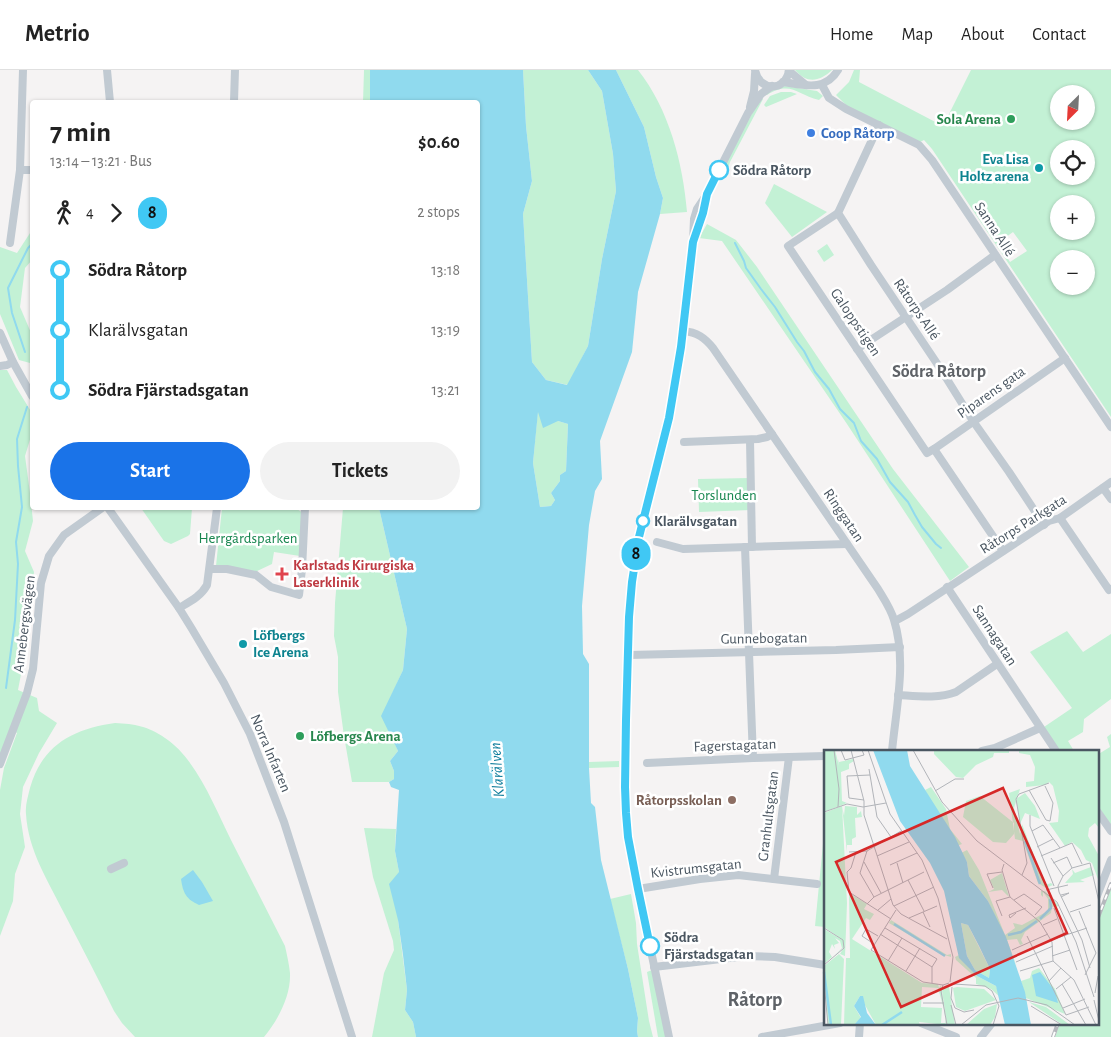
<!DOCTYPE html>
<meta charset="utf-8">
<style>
:root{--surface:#fff;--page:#f2f2f2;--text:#222;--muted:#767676;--line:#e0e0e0;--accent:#1a73e8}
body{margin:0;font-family:"Alegreya Sans",sans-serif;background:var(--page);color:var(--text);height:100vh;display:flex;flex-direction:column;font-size:19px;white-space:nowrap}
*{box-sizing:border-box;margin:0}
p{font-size:16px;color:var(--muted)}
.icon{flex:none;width:28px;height:28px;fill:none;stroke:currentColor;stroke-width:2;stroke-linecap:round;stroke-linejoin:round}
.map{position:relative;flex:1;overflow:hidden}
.drawer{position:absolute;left:30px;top:30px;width:450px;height:410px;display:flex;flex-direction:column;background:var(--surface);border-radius:5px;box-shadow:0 1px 4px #0004}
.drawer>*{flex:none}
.badge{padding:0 10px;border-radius:16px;font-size:18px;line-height:32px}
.needle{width:32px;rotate:204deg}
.tools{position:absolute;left:1050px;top:15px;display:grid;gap:10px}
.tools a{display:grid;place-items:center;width:45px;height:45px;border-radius:50%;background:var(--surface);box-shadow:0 1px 4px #0004;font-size:25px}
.map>.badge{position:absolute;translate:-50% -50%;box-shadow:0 0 0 2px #fff}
.legs{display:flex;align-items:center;gap:8px;height:55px;padding:0 20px;font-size:16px}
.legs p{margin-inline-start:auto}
.overview{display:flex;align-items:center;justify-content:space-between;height:85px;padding:0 20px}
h1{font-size:28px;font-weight:600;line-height:38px}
.cta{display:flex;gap:10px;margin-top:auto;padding:10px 20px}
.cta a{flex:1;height:58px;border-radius:30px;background:var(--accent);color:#fff;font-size:20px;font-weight:600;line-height:58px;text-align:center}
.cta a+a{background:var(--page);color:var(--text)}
ul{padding:0 20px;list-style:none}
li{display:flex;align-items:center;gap:18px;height:60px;font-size:19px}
li i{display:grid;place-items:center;width:8px;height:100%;margin:0 6px;background:currentColor}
li i::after{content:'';width:12px;height:12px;margin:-6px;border:4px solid;border-radius:50%;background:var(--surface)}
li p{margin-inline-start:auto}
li:first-child i{background:linear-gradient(#0000 50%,currentColor 0)}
li:last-child i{background:linear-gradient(currentColor 50%,#0000 0)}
header{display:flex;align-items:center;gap:30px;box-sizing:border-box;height:70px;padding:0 25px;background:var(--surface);border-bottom:1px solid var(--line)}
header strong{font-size:24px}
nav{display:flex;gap:28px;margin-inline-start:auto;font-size:18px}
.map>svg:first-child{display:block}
.green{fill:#c3f1d5;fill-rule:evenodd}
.water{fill:#90daee;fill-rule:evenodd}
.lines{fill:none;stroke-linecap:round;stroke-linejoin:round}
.stream{stroke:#90daee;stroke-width:2}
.minor{stroke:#c1cad2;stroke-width:8}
.rail-casing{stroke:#b5b8bd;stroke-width:4}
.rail{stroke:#fff;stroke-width:2;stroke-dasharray:5.5;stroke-linecap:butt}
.line-1-casing{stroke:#fff;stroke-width:11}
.line-1{stroke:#40c8f4;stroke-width:8}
.leisure-dot{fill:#2e9e5b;stroke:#fff;stroke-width:2}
.shop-dot{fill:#3f7fe0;stroke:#fff;stroke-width:2}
.culture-dot{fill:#0f9aa8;stroke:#fff;stroke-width:2}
.stop-1-dot{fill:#fff;stroke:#40c8f4;stroke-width:2.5}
.health-dot{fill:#e0444e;stroke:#fff;stroke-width:2}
.education-dot{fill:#8d6e63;stroke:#fff;stroke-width:2}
.labels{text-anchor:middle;stroke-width:5;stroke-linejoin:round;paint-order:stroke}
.leisure-label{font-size:15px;font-weight:bold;fill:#27864d;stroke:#fff;text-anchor:end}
.shop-label{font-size:15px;font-weight:bold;fill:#366cbe;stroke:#fff;text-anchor:start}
.culture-label{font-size:15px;font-weight:bold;fill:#0d838f;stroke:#fff;text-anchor:end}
.stop-label{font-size:15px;font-weight:bold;fill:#4a5661;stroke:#fff;text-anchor:start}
.street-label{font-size:15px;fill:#4a5661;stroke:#fff}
.park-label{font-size:15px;fill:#17864f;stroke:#fff}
.health-label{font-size:15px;font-weight:bold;fill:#be3a42;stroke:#fff;text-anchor:start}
.education-label{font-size:15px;font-weight:bold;fill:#785e54;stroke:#fff;text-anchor:end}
.water-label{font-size:16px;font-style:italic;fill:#0c7c9b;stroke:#fff}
.quarter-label{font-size:18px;font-weight:bold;fill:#5f6368;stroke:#fff}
.district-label{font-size:20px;font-weight:bold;fill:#5f6368;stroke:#fff}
.inset-river{fill:none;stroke:#90daee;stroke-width:2.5}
.inset-road{fill:none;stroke:#b1b4b9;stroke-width:1}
.view{fill:#d62828;fill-opacity:0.15;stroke:#d62828;stroke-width:2.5}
.inset-edge{fill:none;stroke:#4a5661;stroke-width:2.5}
</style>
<header>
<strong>Metrio</strong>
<nav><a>Home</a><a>Map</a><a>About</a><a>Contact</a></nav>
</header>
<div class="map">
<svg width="1111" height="967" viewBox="0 0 1111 967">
<rect width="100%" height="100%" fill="#f5f3f3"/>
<g class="green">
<polygon points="364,0 370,0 370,32 363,32"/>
<polygon points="523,0 588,0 602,21 613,84 616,121 602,189 588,276 568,315 546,310 532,292 523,144 532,111 526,56"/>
<path d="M616,0H638C669,39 683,93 687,142L660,144L663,128L656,107L644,57Z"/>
<path d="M795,0H832C819,12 807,14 795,0Z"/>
<path d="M854,0H860L859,12L943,56L971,0H1111V347L932,79L924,70L920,72L848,37L836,25L849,12ZM1059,24H1086V51H1059ZM1059,79H1086V106H1059ZM1059,134H1086V161H1059ZM1013,162L1027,181L1010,192L998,173ZM1059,189H1086V216H1059Z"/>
<path d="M785,16L817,21L823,26L819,30C797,25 791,10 767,25L764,24L772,19Z"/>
<polygon points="781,22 791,22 797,24 766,37 764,35 770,26"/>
<polygon points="760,28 763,29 730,92 727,102 726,101 727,91"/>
<polygon points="774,114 827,142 792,167 765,133"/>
<polygon points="707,154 736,170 757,197 893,399 969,497 950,511 847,354 722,171 699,168"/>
<polygon points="32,160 32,190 25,198 20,237 32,265 30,293 19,290 0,244 0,177 17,183"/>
<polygon points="827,174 834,185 824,192 817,181"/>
<polygon points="0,300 7,300 16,317 32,343 32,363 25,386 30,423 33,451 25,481 34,502 26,578 18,620 37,628 39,641 57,653 39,683 23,717 20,744 25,777 15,804 13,831 0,866 0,720 4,698 17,663 10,658 0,685"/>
<polygon points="538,340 558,351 568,354 566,401 560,405 560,411 551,423 555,430 551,436 540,437 533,393"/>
<polygon points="750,408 751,440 699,442 698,409"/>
<polygon points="141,438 192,438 190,464 188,466 171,474 164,471"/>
<polygon points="222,438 297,438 297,439 303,443 300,486 274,482 272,494 255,502 216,496"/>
<polygon points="343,438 379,438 407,559 403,600 382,646 398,681 390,691 394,701 394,709 389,712 352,712 344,666 338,622 338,587 334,566 335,533"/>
<polygon points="1067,561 1083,582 1111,564 1111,629 1084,649 1083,662 1068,671 1074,681 1060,681 1044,657 1072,638 1030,582"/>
<path d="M115,653C135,654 148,656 165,668C196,688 215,738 231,770C249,805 267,841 285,876C287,885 289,894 290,903C291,926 278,950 264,967H135L122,953L114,941C98,908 81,876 64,843C48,811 28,780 26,744C25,736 28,726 30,718C42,675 73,659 115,653Z"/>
<polygon points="1111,664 1111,755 1097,735 1097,685 1110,677 1107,667"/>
<polygon points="619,691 619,697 589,698 589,692"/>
<polygon points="364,758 396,759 395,781 399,802 398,850 407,920 405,940 413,952 416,967 372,967 384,903 394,880 393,871 373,807"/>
<polygon points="823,774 825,774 825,857 815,856"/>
<polygon points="1111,818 1111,967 1055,967 1060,953 1097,953 1097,854"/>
<polygon points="631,824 636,853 637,874 649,951 653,967 638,967 637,961 638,948 628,899 610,829"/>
<polygon points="652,900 666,967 658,967 647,902"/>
</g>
<g class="water">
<path d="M370,0H523L526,56L532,111L523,144L532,292L546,310L567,315L588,276L602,189L616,121L613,84L602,21L588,0H616L644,57L656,107L663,128L660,144L638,222L632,282L600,371L602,409L595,421L589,455L582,536L583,584L589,594V698L591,733L595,737L601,790L628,899L638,948L637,961L638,967H416L413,952L405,940L407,920L403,885L398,850L389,814L399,802L395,781L399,720L391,717L389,712L394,709V701L390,691L398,681L381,646L403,600L407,559L379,438H478V32H370ZM538,342L543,358L558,351L568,354L566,401L560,405V411L551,423L555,430L551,436L540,437L533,393Z"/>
<path d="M193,800L202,812L213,831L199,835C186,829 183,823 181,809Z"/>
</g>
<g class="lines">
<g class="stream">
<polyline points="735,173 744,191 746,198 761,219 775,237 797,272 804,281 815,302 829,319 840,339 854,353 861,371 877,389 890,412 908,432 915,445 922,457 936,474 941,478"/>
<polyline points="25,282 12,243 8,218 28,178 32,174"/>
<polyline points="6,618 15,550 18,494 16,472 22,437 18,396 17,369 27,337"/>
</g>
<g class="minor">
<polyline points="107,0 110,32"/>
<path d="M755,0C759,22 786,22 789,0"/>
<polyline points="789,1 806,15"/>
<path d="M783,12C804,15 825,22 838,0"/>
<polyline points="822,15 829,28 846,39 919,75 932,90 1019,220 1111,357"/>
<polyline points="234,32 235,0"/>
<polyline points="750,37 754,21 755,4"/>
<polyline points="879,55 838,143 871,195 940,298 973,351 1009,402 1044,455"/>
<polyline points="20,100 32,100"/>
<polyline points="838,143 788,176 927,383 934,379 1003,481"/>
<polyline points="695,165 703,143 707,126"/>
<polyline points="10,173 20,100 23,0"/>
<path d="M683,261C697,262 705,268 713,278L878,519C884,529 891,539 894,550C907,591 896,639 892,681"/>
<polyline points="0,263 13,292 32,326"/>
<polyline points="857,279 947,220 995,185"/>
<polyline points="0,296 7,295 13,292"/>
<polyline points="750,370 752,477"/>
<polyline points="684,372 758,369 767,367 772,364"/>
<polyline points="934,379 1065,288"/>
<polyline points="1103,418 1111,429"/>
<polyline points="108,438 179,538 192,559 224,613 250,664 284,752 352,967"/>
<polyline points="1060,448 1109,520 1111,519"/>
<polyline points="657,472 683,479 847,474"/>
<polyline points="745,477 753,688"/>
<polyline points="210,499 227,499 256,505 271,517 299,525 302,499 305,438"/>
<polyline points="947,517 1056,681"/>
<path d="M179,538C191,531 201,526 207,515L217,438"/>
<polyline points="895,551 908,544 1049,451 1060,448 1111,412"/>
<polyline points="629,585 836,580 900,577"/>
<path d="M898,625C916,626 938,629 956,622L997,594"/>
<polyline points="982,681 995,678 1040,658"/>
<polyline points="647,693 753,688 825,686"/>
<polyline points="0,694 27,623 33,599 41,513 49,486 64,465 102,438"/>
<polyline points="1097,741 1111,761"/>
<polyline points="111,799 124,793"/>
<polyline points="774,809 789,687"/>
<polyline points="638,819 700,809 738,805 817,814"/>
<polyline points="1097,826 1111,790"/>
<polyline points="654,897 746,886 775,887 825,895"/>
<polyline points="921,953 956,967"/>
<polyline points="669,967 638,819 628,767 626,743 625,717 626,650 629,547 632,512 639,467 669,348 683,261 693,172 694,149 697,139 707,124 748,43 761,24 772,16"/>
<polyline points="762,967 840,953"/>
<polyline points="859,967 860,953"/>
<polyline points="981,967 992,953"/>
</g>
<defs>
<g id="rail">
<polyline points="1097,850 1111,814"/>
<polyline points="1053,967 1058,953"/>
</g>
</defs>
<use href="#rail" class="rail-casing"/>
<use href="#rail" class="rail"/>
</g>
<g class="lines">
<defs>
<polyline id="line-1" points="650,876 638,819 628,767 626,743 625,717 626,650 629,547 632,512 639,467 669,348 681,277 693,172 703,143 707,124 719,100"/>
</defs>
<use href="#line-1" class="line-1-casing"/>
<use href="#line-1" class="line-1"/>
</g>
<g class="leisure-dot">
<circle cx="1011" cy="49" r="5"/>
<circle cx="300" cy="666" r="5"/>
</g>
<circle class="shop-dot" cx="811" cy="63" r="5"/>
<g class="culture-dot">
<circle cx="1039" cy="98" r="5"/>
<circle cx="243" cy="574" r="5"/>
</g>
<g class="stop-1-dot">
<circle cx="719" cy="100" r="9"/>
<circle cx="643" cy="451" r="6"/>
<circle cx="650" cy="876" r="9"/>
</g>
<path class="health-dot" d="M279.5 496.5h5v5h5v5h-5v5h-5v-5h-5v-5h5z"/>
<circle class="education-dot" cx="732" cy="730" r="5"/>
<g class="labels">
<g class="leisure-label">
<text x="1001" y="54">Sola Arena</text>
<text x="310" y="671" text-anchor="start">Löfbergs Arena</text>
</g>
<g class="shop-label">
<text x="821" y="68">Coop Råtorp</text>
</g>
<g class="culture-label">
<text x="1029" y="94">Eva Lisa<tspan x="1029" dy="17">Holtz arena</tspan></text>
<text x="253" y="570" text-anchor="start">Löfbergs<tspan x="253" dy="17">Ice Arena</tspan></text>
</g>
<g class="stop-label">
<text x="733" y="105">Södra Råtorp</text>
<text x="654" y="456">Klarälvsgatan</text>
<text x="664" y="872">Södra<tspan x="664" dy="17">Fjärstadsgatan</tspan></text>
</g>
<g class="street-label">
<text transform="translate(995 159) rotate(57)" y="5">Sanna Allé</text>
<text transform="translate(917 239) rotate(56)" y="5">Råtorps Allé</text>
<text transform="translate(856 252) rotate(56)" y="5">Galoppstigen</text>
<text transform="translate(991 322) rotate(-35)" y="5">Piparens gata</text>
<text transform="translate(844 445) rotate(56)" y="5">Ringgatan</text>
<text transform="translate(1023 454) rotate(-32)" y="5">Råtorps Parkgata</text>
<text transform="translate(24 554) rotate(-83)" y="5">Annebergsvägen</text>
<text transform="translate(995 565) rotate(57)" y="5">Sannagatan</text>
<text transform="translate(764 568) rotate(-1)" y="5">Gunnebogatan</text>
<text transform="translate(735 675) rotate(-2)" y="5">Fagerstagatan</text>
<text transform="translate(271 683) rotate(67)" y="5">Norra Infarten</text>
<text transform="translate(768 746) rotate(-83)" y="5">Granhultsgatan</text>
<text transform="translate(696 798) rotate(-6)" y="5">Kvistrumsgatan</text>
</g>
<g class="park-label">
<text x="724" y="430">Torslunden</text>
<text x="248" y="473">Herrgårdsparken</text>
</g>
<g class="health-label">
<text x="293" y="500">Karlstads Kirurgiska<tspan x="293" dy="17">Laserklinik</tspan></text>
</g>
<g class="education-label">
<text x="722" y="735">Råtorpsskolan</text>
</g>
<g class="water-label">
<text transform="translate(496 700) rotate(-94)" y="6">Klarälven</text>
</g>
<g class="quarter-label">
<text x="939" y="307">Södra Råtorp</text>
</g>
<g class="district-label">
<text x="755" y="936">Råtorp</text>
</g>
</g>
<g transform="translate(824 680)">
<rect width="275" height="275" fill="#f5f3f3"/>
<path d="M0,0H11L15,16L14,9L15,12L29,9L30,11L25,14V19L17,22L18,51L23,53L18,55L16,26L18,55L0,62ZM110,0H185V3H170L169,7L152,15L139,28L132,27L110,4ZM195,0H275V78L271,73L265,78L264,86L275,106V132L268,113L262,110L257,100L248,92L241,96L225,73L234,72L235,61L229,36L225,32L221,35L202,37V32L210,31L211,17L206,5L195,3ZM107,37L122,59L126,79L138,94L133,96L105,48L101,40ZM196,39L190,58L196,84L198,74L221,135L227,133L229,135L222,138L214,133L199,91L191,89L185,43ZM201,43L211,56L216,69L201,63L196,74L192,49ZM156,46L190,73V84L182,93L169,92L139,67L142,51ZM18,56L20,66L21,56L33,57V65L37,61L38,67L31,68L32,87L28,89V95H23V102ZM18,56L23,153L21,206L16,204L20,197L9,207L18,198L16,191L11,188L15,193L10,195L11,199L8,194L5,202L8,207L0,214V179L20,191L0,177V63ZM143,100L155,120L181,185L191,178L189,173L198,175L224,161V149L219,142V147L217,145V141H221L235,156L228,157L227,163L201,182L197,190L199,194L196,195L193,189L183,190L193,217L164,151L145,126L143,112L137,103ZM267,117L270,125L256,130L261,132L241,133L249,124L248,119L251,123ZM178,123L185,147L178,140L164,142L170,139L166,130ZM25,143L43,154L40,159L50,164L46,170L42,168L28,189L98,233L114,234L115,238L117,235L122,275L95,272L96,275H52L36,246L30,256L37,268L30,275H20L22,208H26V204ZM98,237L114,238L121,263V273H117L118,258L97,257ZM67,170L123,205L127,204V207L117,204L65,173ZM137,173L144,175L166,219L165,228L151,220L143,206ZM15,204L20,209L17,275H4L0,216ZM135,205L153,226L172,236L177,248L167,239L152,234V228L132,210L131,207ZM215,218L231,239L241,264L202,248L197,231L206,228L208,221ZM120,236L125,237L131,275H123L118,241ZM133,237L160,239L172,250L141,261L132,257L129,238ZM205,252L222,257L246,275H239ZM173,254L171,267L166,275H142L160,259Z" fill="#c3f1d5" fill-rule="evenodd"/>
<path d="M49,0H83L86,16L131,87L143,112L145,126L164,151L182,187L201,242L207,275H181L172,236L153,226L135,208L120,141L106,113L76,71ZM137,173L144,175L155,196L166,219L165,228L151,220L143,206ZM216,222L231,241L234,253L212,246L208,225ZM36,246H39L43,263L52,275H30L37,267L30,256Z" fill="#90daee" fill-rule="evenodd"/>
<path class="inset-river" d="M201,91L216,134M216,169L227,158L226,149M70,174L121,206M184,185L197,182L213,171M0,222L7,275M58,275L78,262"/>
<path class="inset-road" d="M10,0L15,39L14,57M17,0L21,10L40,5L38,0M27,0L40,51V65L69,155L77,164L123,189M44,0L66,64L98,110L114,148L129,207L126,232M89,0L118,52L153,91L233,152L252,192L270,247M45,19L53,67L67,87M205,40L222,70L226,71L229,53L221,36M111,41L131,29H140M40,50L25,48L23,26L46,25M0,62L23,54L39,57L62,53M206,65V76L230,136M208,81L219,75L236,98M213,97L229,89M43,101L36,123L50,147M25,102L43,101L77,81M53,106L85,92M217,106L248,93L258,114M227,108L239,126M40,112L57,143M73,113L79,133M229,113L243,107L248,118M180,114L178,120L186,147L216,172L228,192L229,211L250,230L272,275M66,115L93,103M27,118L23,122L25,142L67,169M27,118L32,102M198,125L203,113L192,49L195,44L225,33M84,130L100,161M169,138L163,124L178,122M222,140L244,135M237,145L245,143L237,147M190,150L200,144L218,157L211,165M43,154L50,147L100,122M70,156L110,137M230,158L253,220M54,160L67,149M72,160L47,200L99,232L119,235M255,161L272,203L261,225M99,162L106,177M246,162L267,155M192,163L186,168L185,165L202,158M178,166L172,151L186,147M85,168L113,156M219,175L233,169M0,178L19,190L20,198L0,215M61,178L113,209L108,217M56,184L108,217V233M203,186L242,265L265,257M227,190L263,178M50,194L38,186L42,179L54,186M188,200L224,184M228,206L246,200M64,211L78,188M192,212L229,196M266,218L258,190L235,142L234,136L239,126L248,118L266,113L275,152M82,221L96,198M196,221L229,211M225,231L237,218M0,232L4,275M130,234L161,236L168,241L175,256L169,275M238,234L262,275M128,237L127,248L131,258L140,262L150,260M232,239L247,227M271,243L274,226M270,250L275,271M99,253H120M127,255L132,275M207,256L238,275M239,258L261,249M123,275L117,241L119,235L125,233M137,275L162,255L194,248L223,255L251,275"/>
<path class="view" d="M179,38L243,183L77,257L12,112Z"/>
<rect width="275" height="275" class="inset-edge"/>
</g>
</svg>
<div class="tools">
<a><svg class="needle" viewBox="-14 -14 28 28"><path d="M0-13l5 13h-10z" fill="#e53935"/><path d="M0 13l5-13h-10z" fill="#767676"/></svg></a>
<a><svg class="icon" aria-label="locate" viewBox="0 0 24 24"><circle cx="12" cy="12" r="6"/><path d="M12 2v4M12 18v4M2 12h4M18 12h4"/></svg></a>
<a>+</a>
<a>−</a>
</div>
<b class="badge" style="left:636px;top:484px;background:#40c8f4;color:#111">8</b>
<section class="drawer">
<div class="overview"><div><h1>7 min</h1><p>13:14 – 13:21 · Bus</p></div><b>$0.60</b></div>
<div class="legs"><svg class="icon" aria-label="walk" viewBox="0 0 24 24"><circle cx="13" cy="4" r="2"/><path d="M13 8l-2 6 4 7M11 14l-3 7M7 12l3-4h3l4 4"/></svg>4<svg class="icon" aria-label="forward" viewBox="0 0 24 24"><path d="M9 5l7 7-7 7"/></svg><b class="badge" style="background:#40c8f4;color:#111">8</b><p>2 stops</p></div>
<ul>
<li><i style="color:#40c8f4"></i><b>Södra Råtorp</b><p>13:18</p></li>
<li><i style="color:#40c8f4"></i><span>Klarälvsgatan</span><p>13:19</p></li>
<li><i style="color:#40c8f4"></i><b>Södra Fjärstadsgatan</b><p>13:21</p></li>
</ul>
<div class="cta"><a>Start</a><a>Tickets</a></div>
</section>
</div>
